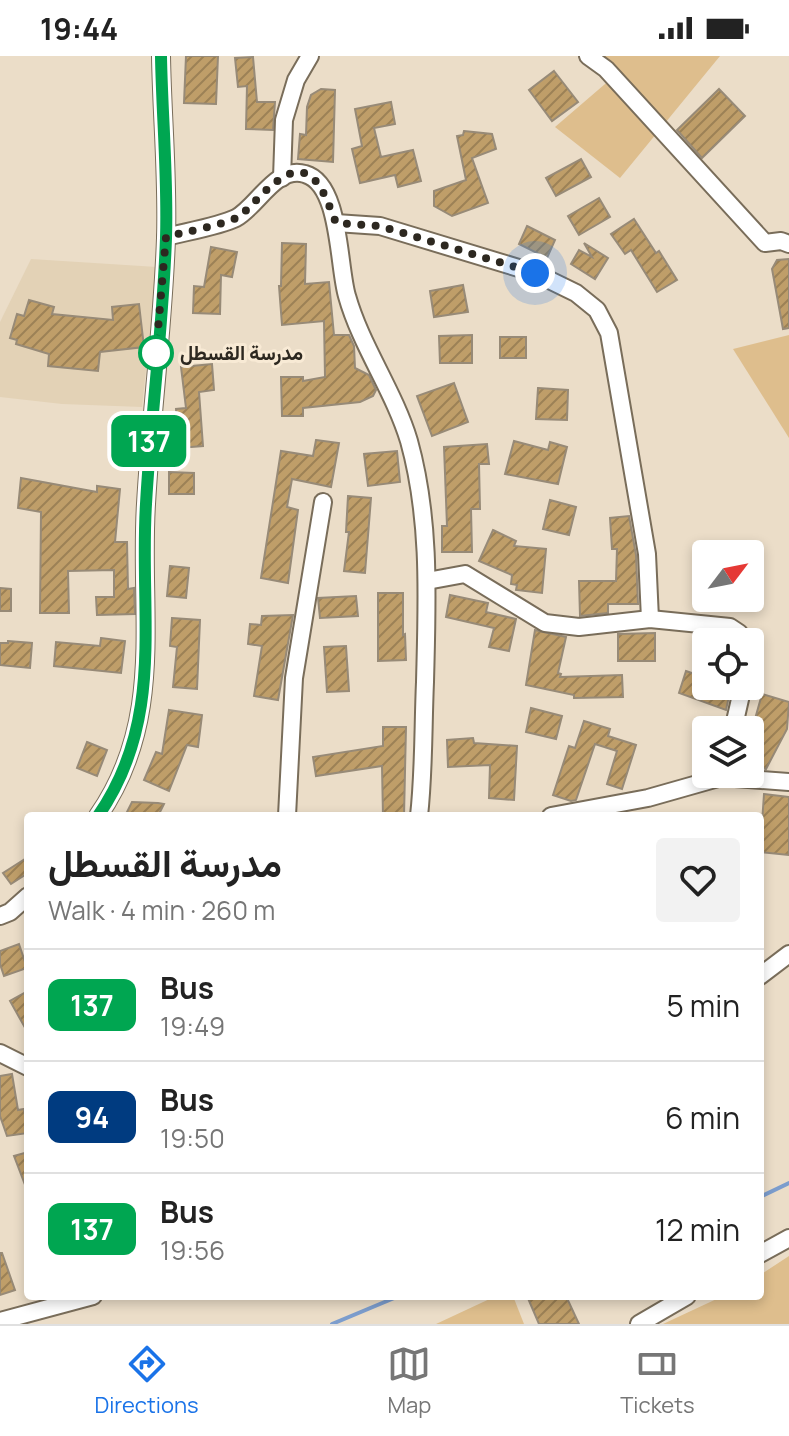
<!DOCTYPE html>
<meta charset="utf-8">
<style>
:root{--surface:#fff;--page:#f2f2f2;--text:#222;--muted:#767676;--line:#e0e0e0;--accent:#1a73e8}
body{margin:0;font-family:Manrope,Vazirmatn,sans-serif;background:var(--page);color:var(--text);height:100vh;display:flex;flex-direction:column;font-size:30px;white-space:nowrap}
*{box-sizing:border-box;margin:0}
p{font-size:26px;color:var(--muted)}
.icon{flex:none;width:44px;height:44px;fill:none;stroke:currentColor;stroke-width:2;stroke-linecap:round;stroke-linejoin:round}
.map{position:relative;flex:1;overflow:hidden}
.panel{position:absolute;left:24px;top:756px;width:740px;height:488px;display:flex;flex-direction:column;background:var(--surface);border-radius:8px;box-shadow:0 4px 12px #0003}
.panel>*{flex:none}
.badge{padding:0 16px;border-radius:12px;font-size:28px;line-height:52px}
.needle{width:52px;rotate:58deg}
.buttons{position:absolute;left:692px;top:484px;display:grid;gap:16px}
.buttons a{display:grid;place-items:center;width:72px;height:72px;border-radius:8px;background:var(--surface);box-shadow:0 4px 12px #0003;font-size:40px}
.you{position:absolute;width:40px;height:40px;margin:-20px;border:6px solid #fff;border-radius:50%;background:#1a73e8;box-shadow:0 0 0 12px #1a73e833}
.map>.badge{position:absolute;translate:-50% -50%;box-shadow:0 0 0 4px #fff}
.round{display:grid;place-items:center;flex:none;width:84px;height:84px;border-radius:8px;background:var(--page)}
.overview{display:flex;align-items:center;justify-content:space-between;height:136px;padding:0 24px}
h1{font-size:38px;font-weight:700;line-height:60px}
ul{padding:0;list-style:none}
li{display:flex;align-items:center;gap:24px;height:112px;padding:0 24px;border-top:2px solid var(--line)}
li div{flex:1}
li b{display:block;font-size:30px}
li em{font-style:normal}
li .badge{min-width:88px;font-weight:700;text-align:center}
.status{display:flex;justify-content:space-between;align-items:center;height:56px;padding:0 40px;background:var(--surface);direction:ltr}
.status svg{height:22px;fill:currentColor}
.menu{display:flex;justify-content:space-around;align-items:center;height:112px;border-top:2px solid var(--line);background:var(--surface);font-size:22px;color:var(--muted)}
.menu a{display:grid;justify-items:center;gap:4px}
.menu .on{color:var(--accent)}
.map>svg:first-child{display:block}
.built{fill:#e3d2b6}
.green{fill:#debe8d}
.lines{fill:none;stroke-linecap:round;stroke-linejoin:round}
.stream{stroke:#7c9dcd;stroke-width:4}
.building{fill:url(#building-hatch);stroke:#978a77;stroke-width:2}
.minor-casing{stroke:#796d5a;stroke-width:20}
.minor{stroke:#fff;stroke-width:16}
.line-casing{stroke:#fff;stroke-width:18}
.line{stroke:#00a651;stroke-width:12}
.walk{stroke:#2d2820;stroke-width:8;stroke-dasharray:0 14.4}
.stop-dot{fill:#fff;stroke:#00a651;stroke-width:4}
.labels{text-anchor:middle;stroke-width:6;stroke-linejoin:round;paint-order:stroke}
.stop-label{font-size:20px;font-weight:bold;fill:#2d2820;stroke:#f8ead5;text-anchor:start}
</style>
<div class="status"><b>19:44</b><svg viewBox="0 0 49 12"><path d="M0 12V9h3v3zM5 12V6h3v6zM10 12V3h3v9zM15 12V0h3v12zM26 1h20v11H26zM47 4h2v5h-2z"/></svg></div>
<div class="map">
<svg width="789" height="1268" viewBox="0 0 789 1268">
<defs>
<pattern id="building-hatch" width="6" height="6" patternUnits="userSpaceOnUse" patternTransform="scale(2)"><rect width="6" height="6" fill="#bf9e69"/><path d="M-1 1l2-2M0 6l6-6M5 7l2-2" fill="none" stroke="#9c8156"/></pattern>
</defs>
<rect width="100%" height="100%" fill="#ebddc8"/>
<polygon class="built" points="31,203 157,211 142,351 62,348 0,341 0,266"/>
<g class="green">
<polygon points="597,0 720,0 620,122 555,71 612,22"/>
<polygon points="789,279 789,382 733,293"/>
<polygon points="789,1200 789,1268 663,1268 723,1240 760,1240 760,1219"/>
<polygon points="496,1240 513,1240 524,1268 436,1268"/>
</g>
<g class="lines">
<g class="stream">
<polyline points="760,1141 789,1127"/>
<polyline points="332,1268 399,1240"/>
</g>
</g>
<g class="building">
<polygon points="186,0 218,0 216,48 184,47"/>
<polygon points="253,1 257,46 275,46 273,74 246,73 247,30 238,31 235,2"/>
<polygon points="554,15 578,46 552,65 529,34"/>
<polygon points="321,33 335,34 333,106 298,103 300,78 306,79 307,51 311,39"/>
<polygon points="719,33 745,60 702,102 677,74"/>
<polygon points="391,46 395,68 374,72 381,101 413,94 421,125 398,131 395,119 360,127 352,93 362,90 355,53"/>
<polygon points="464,75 492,78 496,93 472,102 488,147 452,160 434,150 434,135 466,124 457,80 463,79"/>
<polygon points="581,103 591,121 556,140 546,122"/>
<polygon points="599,142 610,161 579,179 568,160"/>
<polygon points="634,163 656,197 659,195 677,224 657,236 631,194 625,198 611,178"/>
<polygon points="527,170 555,184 547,202 519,188"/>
<polygon points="282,187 306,188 305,228 329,226 334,279 349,279 354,290 355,312 369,319 376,334 373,340 360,346 303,352 303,360 282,360 281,321 303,321 303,325 325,321 324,265 282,269 279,230 281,230"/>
<polygon points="584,187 608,202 595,223 571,208 579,194 592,201"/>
<polygon points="211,191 237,196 232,221 221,219 220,258 193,257 194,230 204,231"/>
<polygon points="789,203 789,272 783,273 772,213 777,204"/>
<polygon points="463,229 468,256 434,261 430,235"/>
<polygon points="29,244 54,251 52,258 113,264 112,251 139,248 144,291 100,296 98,315 48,310 49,298 16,288 17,284 10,282 17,258 24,260"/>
<polygon points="472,279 472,307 440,307 439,280"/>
<rect x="500" y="281" width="26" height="21"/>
<polygon points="212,308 214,334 199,336 203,390 179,392 176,353 186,352 181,311"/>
<polygon points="454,327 468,366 432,380 417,340"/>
<polygon points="538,332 568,334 567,364 536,363"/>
<polygon points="316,384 339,387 331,431 292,423 287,451 298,454 288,527 261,522 281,395 313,400"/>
<polygon points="514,385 548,394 550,386 567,391 558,428 505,418"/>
<polygon points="487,388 489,408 479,408 480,453 471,453 472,496 442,496 442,470 447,470 444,391"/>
<polygon points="397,395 400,426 368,430 364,398"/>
<polygon points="169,416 194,417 194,438 169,438"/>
<polygon points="21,422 97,436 97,430 120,433 115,486 127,486 128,533 134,532 135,558 97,559 96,541 114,541 114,514 68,515 69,557 40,557 41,456 18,452"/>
<polygon points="348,440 371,442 365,517 344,515 349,476 346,476"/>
<polygon points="550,444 576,451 569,479 543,473"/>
<polygon points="629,460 636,499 638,548 608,548 608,557 580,560 579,525 616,525 617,493 612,493 610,462"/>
<polygon points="493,474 516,485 514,490 546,493 542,537 516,534 517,529 511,528 512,519 479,505"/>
<polygon points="170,510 189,512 186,542 167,540"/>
<polygon points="0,532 11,533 11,555 0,555"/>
<polygon points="378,537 403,537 403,579 405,578 406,604 378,605"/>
<polygon points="450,539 488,547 486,556 516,563 509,595 489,591 494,572 446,561"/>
<polygon points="356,540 358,560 320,562 318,542"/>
<polygon points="293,559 278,644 254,640 262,590 248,588 250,568 261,569 262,560"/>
<polygon points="172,562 200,564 197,633 173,631 177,591 170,590"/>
<polygon points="535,574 566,581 558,617 561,618 560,621 622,619 623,641 574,642 574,639 526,629"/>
<polygon points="655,577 655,605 618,605 618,578"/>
<polygon points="101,582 125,585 121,617 54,610 56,586 100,590"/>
<polygon points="8,585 32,587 30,612 0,609 0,587 8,587"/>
<polygon points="346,590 349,635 327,636 324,591"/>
<polygon points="686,615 706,622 706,630 731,631 726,654 679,637"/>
<polygon points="762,638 789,646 787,673 766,713 750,709 750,681"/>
<polygon points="531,652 562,660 556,683 526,676"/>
<polygon points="169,654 202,659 198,691 187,689 169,735 144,724 156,696 162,698"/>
<polygon points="584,665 610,673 608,680 636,689 622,733 607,728 617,695 595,688 576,744 571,745 553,739 569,690 575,692"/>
<polygon points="383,671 406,671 404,760 383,760 382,710 316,720 313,701 383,690"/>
<polygon points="473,682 474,687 517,690 514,744 489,742 490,709 448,711 447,684"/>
<polygon points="87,686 107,694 97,720 77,712"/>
<polygon points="764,738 789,741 789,799 760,796"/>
<polygon points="132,746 158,747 164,748 158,760 125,760"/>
<polygon points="28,801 28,817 11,828 3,817"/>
<polygon points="19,888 27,912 4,920 0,908 0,895"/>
<polygon points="28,935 28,977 10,945"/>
<polygon points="12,1018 18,1054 24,1053 28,1077 7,1080 0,1060 0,1020"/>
<polygon points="28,1096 28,1134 27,1134 14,1100"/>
<polygon points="0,1197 2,1197 15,1234 0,1239"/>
<polygon points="527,1240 566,1240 579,1268 539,1268"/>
</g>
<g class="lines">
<defs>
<g id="minor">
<polyline points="588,0 606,13 765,187 781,185 789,188"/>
<polyline points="282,122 284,64 296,24 310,0"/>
<polyline points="336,167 380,170 535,217 576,237 597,254 609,277 647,498 650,563"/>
<path d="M166,181C185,176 220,170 236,162C258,150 276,109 305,118C341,128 338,211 347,240C361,290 394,335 409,385C431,464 427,545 425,626C423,671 424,716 419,760"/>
<polyline points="427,525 465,518 545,567 579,571 650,563 730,571 739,577 745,586"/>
<polyline points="733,674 743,630"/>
<path d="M98,760C166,662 139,558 146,448C151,360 163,271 166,182C168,122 162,60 161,0"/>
<polyline points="287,760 294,622 323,446"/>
<polyline points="551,760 648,742 722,721 789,726"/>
<polyline points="0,860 10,856 28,840"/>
<polyline points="760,920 789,898"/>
<polyline points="0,997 28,1011"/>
<polyline points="760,1198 789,1182"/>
<polyline points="0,1265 93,1240"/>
<polyline points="639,1268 687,1240"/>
</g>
</defs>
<use href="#minor" class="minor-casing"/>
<use href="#minor" class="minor"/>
</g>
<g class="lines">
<defs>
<path id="line" d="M98,760C166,662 139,558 146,448C151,359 163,271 166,182C168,122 162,60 161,0"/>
</defs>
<use href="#line" class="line-casing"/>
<use href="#line" class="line"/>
<path class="walk" d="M156,297L166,181C184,176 224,169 238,161C249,153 259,140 270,131C311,94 323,134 336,167L380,170L535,217"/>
</g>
<circle class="stop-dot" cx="156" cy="297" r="16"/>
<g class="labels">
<g class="stop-label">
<text x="180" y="304">مدرسة القسطل</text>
</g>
</g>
</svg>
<div class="buttons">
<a><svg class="needle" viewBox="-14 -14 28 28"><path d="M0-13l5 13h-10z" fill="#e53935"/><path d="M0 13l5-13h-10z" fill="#767676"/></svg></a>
<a><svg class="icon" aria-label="locate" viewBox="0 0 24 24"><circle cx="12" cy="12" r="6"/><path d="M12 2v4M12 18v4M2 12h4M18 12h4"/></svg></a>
<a><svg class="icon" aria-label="layers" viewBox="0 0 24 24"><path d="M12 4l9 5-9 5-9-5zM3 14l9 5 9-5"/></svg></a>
</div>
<div class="you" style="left:535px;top:217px"></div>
<b class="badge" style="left:149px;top:385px;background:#00a651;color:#fff">137</b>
<section class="panel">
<div class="overview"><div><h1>مدرسة القسطل</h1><p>Walk · 4 min · 260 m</p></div><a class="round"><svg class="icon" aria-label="heart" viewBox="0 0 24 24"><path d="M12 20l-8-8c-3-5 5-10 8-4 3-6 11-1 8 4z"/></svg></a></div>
<ul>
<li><span class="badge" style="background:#00a651;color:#fff">137</span><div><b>Bus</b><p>19:49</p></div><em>5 min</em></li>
<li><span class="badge" style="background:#003b80;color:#fff">94</span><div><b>Bus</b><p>19:50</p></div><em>6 min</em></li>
<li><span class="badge" style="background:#00a651;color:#fff">137</span><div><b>Bus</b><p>19:56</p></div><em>12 min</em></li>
</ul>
</section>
</div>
<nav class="menu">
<a class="on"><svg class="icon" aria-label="directions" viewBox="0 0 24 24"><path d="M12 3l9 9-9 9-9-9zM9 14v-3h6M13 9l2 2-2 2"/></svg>Directions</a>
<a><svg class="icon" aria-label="map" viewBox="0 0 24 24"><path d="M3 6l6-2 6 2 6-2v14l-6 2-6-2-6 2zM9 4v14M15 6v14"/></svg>Map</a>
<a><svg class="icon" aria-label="tickets" viewBox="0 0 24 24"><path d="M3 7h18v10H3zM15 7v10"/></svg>Tickets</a>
</nav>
